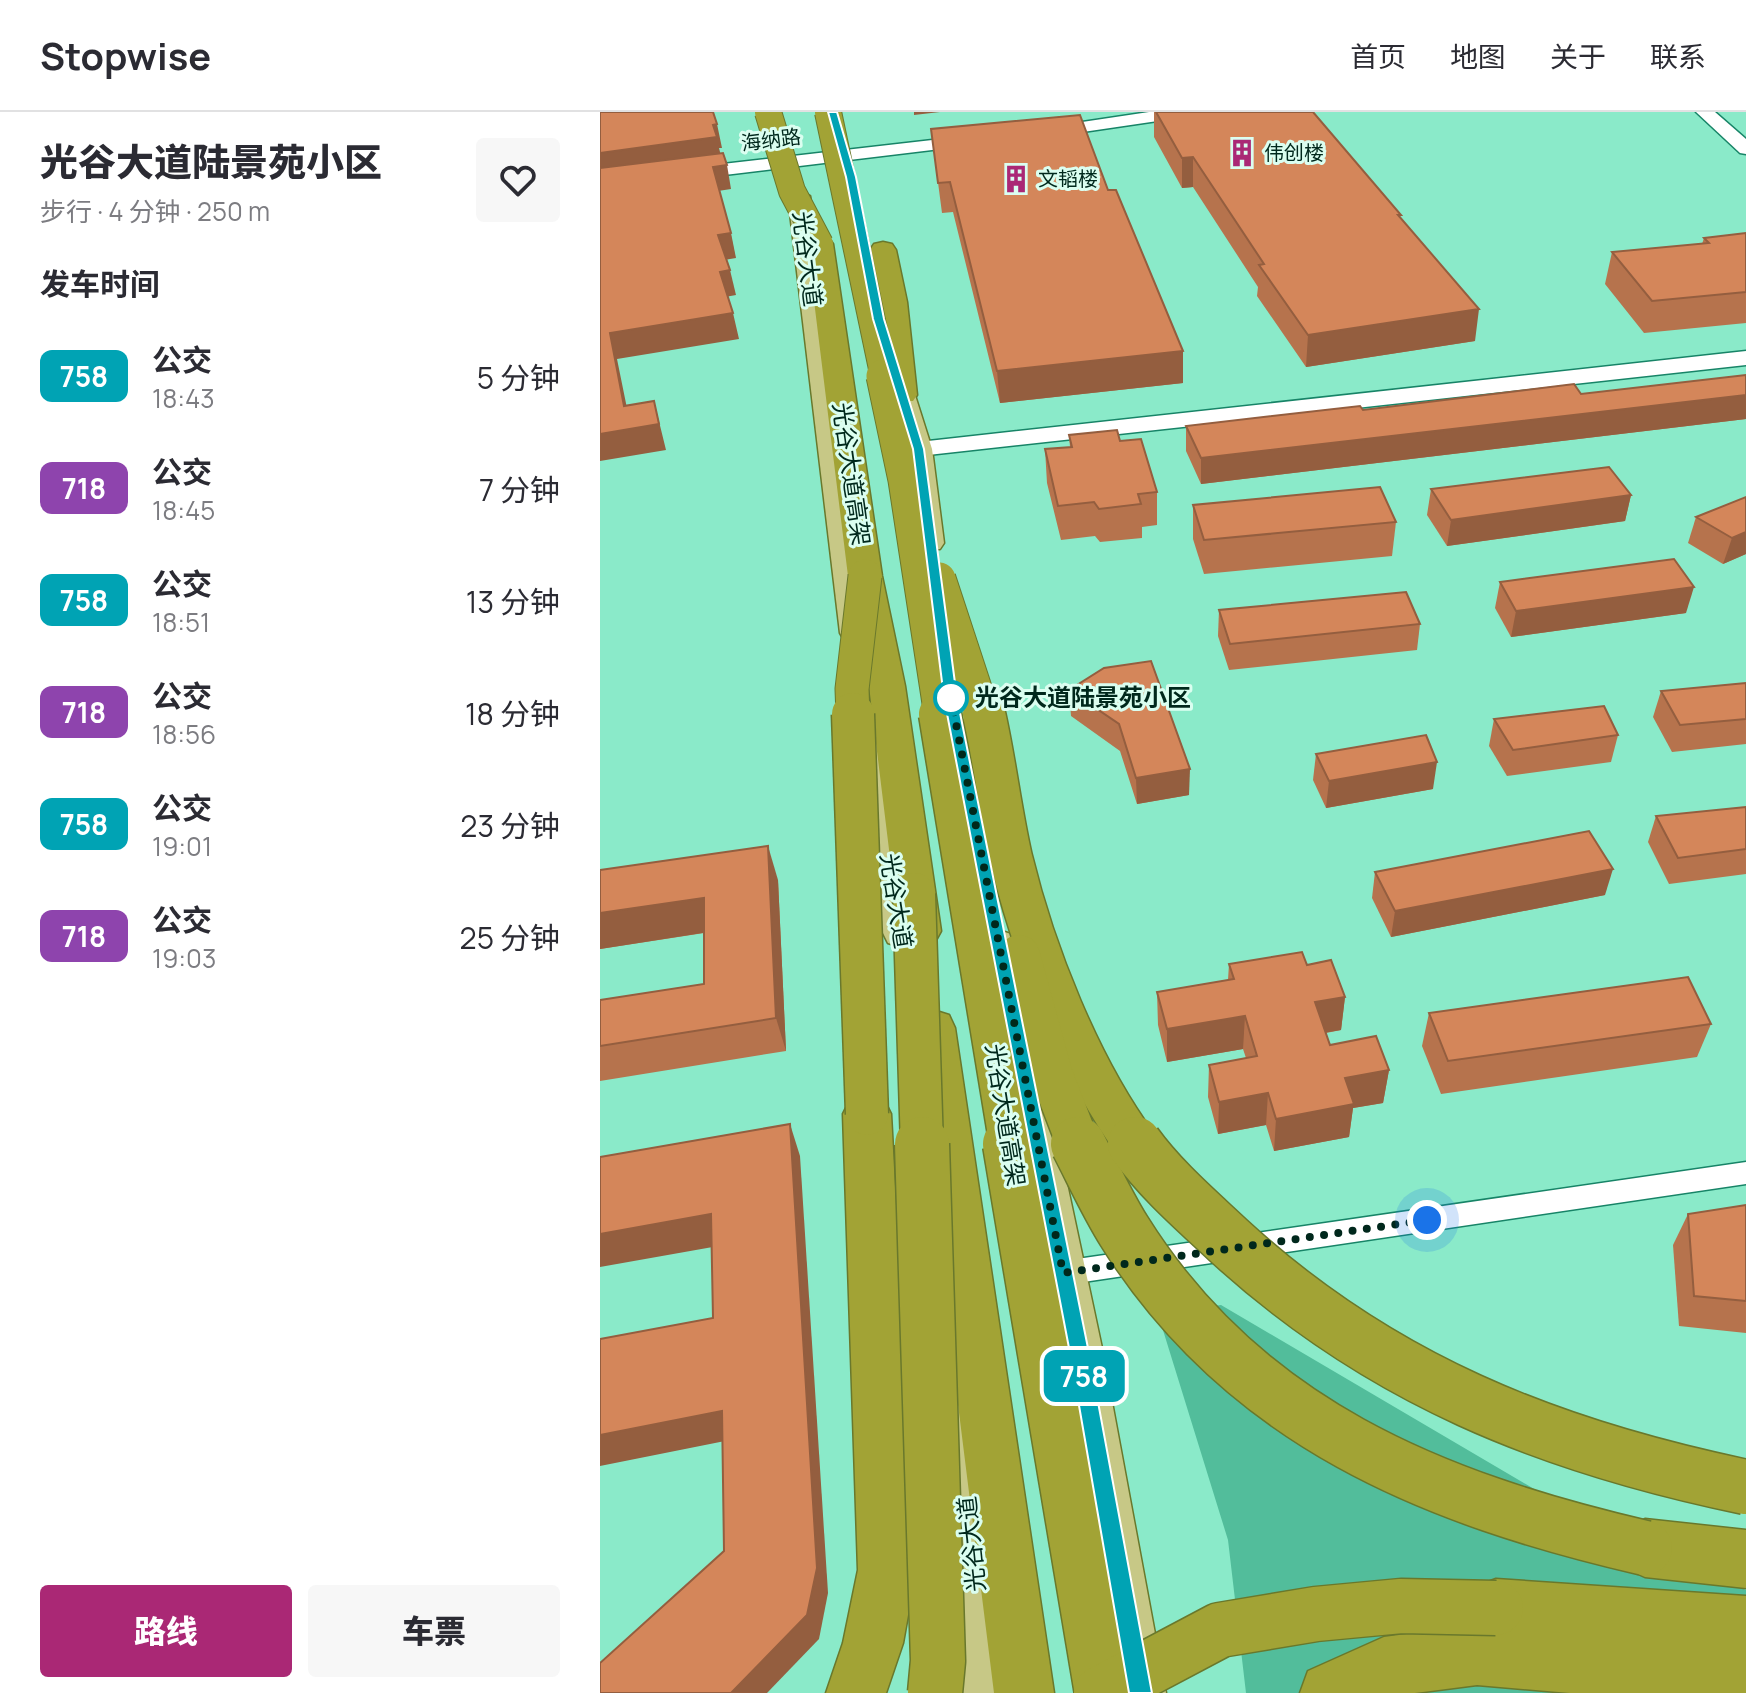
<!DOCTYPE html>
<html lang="zh">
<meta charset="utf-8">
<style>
:root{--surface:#fff;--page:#f7f7f7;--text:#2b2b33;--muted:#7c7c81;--line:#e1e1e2;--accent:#aa2875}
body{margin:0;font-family:Manrope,"Noto Sans SC",sans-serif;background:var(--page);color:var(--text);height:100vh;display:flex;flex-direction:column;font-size:30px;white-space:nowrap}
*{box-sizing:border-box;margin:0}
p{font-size:26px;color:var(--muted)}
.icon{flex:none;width:44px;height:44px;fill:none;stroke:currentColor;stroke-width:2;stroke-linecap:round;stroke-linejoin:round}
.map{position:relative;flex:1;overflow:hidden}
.panel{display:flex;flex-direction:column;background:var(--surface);width:600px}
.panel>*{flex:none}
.badge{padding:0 16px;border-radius:12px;font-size:28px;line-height:52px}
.you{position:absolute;width:40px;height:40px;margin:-20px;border:6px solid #fff;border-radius:50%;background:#1a73e8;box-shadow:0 0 0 12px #1a73e833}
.map>.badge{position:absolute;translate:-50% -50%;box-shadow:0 0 0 4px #fff}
h2{padding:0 40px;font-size:30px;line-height:72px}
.round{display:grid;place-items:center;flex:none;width:84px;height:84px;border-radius:8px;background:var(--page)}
.overview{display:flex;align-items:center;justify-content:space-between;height:136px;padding:0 40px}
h1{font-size:38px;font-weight:800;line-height:60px}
.button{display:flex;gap:16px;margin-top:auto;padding:16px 40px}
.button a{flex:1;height:92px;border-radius:8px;background:var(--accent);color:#fff;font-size:32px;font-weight:800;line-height:92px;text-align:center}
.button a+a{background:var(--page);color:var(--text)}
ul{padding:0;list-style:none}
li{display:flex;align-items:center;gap:24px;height:112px;padding:0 40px}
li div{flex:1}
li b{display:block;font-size:30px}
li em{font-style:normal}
li .badge{min-width:88px;font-weight:700;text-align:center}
header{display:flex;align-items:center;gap:48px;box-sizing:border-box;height:112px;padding:0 40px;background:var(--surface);border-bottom:2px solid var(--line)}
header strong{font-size:38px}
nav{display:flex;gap:44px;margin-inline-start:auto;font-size:28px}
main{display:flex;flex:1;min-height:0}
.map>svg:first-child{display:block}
.green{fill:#52bd9b}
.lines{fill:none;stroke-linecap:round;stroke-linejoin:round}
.street-casing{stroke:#178467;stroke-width:3}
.secondary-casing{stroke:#178467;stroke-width:3}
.primary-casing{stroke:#69782c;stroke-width:3}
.highway-casing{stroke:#69782c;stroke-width:3}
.street{fill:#fff;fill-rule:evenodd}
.secondary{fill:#fff;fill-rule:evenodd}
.primary{fill:#c7c886;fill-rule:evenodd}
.highway{fill:#a2a335;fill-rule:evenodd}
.highway-bridge-far3-casing{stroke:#69782c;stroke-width:28;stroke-linecap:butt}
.highway-bridge-far2-casing{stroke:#69782c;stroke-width:35;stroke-linecap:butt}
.highway-bridge-far1-casing{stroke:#69782c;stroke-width:45;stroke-linecap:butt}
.highway-bridge-casing{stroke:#69782c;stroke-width:57;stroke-linecap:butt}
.highway-bridge-far3{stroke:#a2a335;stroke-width:26}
.highway-bridge-far2{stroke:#a2a335;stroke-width:33}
.highway-bridge-far1{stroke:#a2a335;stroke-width:42}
.highway-bridge{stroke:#a2a335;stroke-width:54}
.wall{fill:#b6734d}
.shaded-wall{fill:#945e3f}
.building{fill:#d4865a;stroke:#945e3f;stroke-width:2}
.line{fill:#00a3b4;stroke:#fff;stroke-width:2}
.walk{stroke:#00281c;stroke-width:8;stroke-dasharray:0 14.4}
.stop-dot{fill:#fff;stroke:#00a3b4;stroke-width:4}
.labels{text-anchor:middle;stroke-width:6;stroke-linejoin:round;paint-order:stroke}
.far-street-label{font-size:20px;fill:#00281c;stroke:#dbfef0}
.far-poi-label{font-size:20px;fill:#00281c;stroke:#dbfef0;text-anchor:start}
.street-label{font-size:24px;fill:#00281c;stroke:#dbfef0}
.stop-label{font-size:24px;font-weight:bold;fill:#00281c;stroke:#dbfef0;text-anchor:start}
</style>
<header>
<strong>Stopwise</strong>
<nav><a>首页</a><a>地图</a><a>关于</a><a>联系</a></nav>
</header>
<main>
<section class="panel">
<div class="overview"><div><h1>光谷大道陆景苑小区</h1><p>步行 · 4 分钟 · 250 m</p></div><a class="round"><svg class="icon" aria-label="heart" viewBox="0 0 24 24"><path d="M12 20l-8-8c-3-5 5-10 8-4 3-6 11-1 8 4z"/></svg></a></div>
<h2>发车时间</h2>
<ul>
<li><span class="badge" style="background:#00a3b4;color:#fff">758</span><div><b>公交</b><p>18:43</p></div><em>5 分钟</em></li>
<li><span class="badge" style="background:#8e44ad;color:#fff">718</span><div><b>公交</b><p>18:45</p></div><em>7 分钟</em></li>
<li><span class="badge" style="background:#00a3b4;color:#fff">758</span><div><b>公交</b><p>18:51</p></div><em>13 分钟</em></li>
<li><span class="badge" style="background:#8e44ad;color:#fff">718</span><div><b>公交</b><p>18:56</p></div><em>18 分钟</em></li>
<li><span class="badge" style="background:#00a3b4;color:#fff">758</span><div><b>公交</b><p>19:01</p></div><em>23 分钟</em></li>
<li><span class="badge" style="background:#8e44ad;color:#fff">718</span><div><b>公交</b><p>19:03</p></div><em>25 分钟</em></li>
</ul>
<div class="button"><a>路线</a><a>车票</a></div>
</section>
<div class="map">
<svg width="1146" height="1581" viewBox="0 0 1146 1581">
<rect width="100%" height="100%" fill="#8aeac9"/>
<polygon class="green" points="621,1193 958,1391 1146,1478 1146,1581 646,1581 628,1428 558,1202"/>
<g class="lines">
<defs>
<polygon id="street" points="1146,1050 1146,1072 463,1173 454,1169 450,1161 454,1153 463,1149"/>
<g id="secondary">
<polygon points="549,0 594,0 585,5 442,26 433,21 442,16"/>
<polygon points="1096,0 1115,0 1146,27 1146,42 1140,41"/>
<polygon points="376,23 385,28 382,32 0,78 0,66"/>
<polygon points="1146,239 1146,253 319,344 307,337 319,330"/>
</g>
<g id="primary">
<polygon points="199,78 210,84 270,521 266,528 255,531 244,528 240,521 188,84"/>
<polygon points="294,250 307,258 332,337 344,431 340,437 320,437 316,431 306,337 281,258"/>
<polygon points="269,604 280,607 285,615 319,821 314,831 301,835 288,831 283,821 253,615 258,607"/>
<polygon points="398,818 411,822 416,832 502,1236 566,1581 514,1581 456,1236 380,832 385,822"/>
<polygon points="352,1216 368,1222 375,1237 412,1581 360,1581 329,1237 336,1222"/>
</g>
<g id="highway">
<polygon points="220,124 229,126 233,132 282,464 305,574 341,819 335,830 320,835 305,830 299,819 269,574 248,464 207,132 211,126"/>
<polygon points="283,130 292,132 296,138 307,190 317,283 313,289 291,289 287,283 279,190 270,138 274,132"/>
<polygon points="333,898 349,903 355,916 454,1581 394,1581 311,916 317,903"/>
<polygon points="267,982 284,988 291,1002 316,1458 303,1531 286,1581 226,1581 243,1531 258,1458 243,1002 250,988"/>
<polygon points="1045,1407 1146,1418 1146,1476 1045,1465 1025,1456 1016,1436 1025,1416"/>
<polygon points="896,1467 1146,1484 1146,1581 970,1581 877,1573 815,1581 700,1581 708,1559 784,1525 874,1513 867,1496 875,1475"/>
</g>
</defs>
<use href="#street" class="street-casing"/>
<use href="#secondary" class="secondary-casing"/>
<use href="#primary" class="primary-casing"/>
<use href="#highway" class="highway-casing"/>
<use href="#street" class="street"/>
<use href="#secondary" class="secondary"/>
<use href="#primary" class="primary"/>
<use href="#highway" class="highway"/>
<defs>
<g id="highway-bridge-far3">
<polyline points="168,0 192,79 220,132"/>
<polyline points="228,0 284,266"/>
</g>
<g id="highway-bridge-far2">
<polyline points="283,264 305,368 341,604"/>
<polyline points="339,467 384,604"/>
<polyline points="253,604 252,577 265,464"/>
</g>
<g id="highway-bridge-far1">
<polyline points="253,602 267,1002"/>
<polyline points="340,602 411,1034"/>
<path d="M384,602C395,650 400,698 411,746C434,841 479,955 537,1034"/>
<polyline points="314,782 322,1034"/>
<polyline points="419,844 452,964 479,1034"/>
</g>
<g id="highway-bridge">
<polyline points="322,1032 338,1549 335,1581"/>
<polyline points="410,1032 502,1581"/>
<path d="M478,1032C493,1061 507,1092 524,1119C644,1311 834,1387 1045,1436"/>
<path d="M535,1032C561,1068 596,1098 628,1128C779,1267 948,1334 1146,1375"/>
<polyline points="501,1581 620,1518 716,1502 801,1494 896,1496"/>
</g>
</defs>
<use href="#highway-bridge-far3" class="highway-bridge-far3-casing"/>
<use href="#highway-bridge-far2" class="highway-bridge-far2-casing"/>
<use href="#highway-bridge-far1" class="highway-bridge-far1-casing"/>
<use href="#highway-bridge" class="highway-bridge-casing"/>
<use href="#highway-bridge-far3" class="highway-bridge-far3"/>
<use href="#highway-bridge-far2" class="highway-bridge-far2"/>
<use href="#highway-bridge-far1" class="highway-bridge-far1"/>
<use href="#highway-bridge" class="highway-bridge"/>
</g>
<g class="wall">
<polygon points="554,0 713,0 801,106 875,229 706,255 657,184 658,175 593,75 582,76 554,25"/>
<polygon points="331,17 508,78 583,271 400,291 353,100 342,101"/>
<polygon points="1146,121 1146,211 1044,221 1005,172 1012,140 1102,132 1104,126"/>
<polygon points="1146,263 1146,307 601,372 586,339 586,314 763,298 981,282"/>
<polygon points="469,323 520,329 557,380 557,413 542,415 542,426 500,430 495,424 461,428 447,371 445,337 470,335"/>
<polygon points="831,377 1031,383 1025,409 847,434 827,403"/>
<polygon points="1146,385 1146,442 1123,452 1088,431 1096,405"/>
<polygon points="593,393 796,410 792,444 604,462 593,427"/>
<polygon points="900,470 1086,501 911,525 895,496"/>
<polygon points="619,498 820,512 817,538 629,558 618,524"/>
<polygon points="504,556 589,683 537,692 520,639 471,604 469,578"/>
<polygon points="1146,571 1146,632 1072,640 1053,605 1061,579"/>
<polygon points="894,607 1018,623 1011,650 907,664 889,634"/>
<polygon points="716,642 833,677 726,696 713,668"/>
<polygon points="1146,695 1146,762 1069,772 1048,730 1056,704"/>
<polygon points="0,758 178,768 186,939 0,969 0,888 104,872 104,821 0,837"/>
<polygon points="775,760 1005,783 791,825 772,786"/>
<polygon points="629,852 707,853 745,885 741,918 726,921 730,933 789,958 783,991 753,996 749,1025 674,1039 666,1013 618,1022 608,985 609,953 646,946 643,937 567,950 558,913 557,880 628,868"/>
<polygon points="829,901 1111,912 1097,945 841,982 822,934"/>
<polygon points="1146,1093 1146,1221 1079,1214 1073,1133 1088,1102"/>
</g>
<g class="shaded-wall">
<polygon points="314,0 340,0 314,3"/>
<polygon points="117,12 122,36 119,36 122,48 0,66 0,41"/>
<polygon points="593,45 593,75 582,76 582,46"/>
<polygon points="127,53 131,77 118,79 113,55"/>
<polygon points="131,121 136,146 124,148 118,123"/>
<polygon points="130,158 136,183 125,185 120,160"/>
<polygon points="879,197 875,229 706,255 708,223"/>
<polygon points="133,201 139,227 17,247 31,316 54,289 66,338 0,349 0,322 24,294 10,221"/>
<polygon points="583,239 583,271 400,291 397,259"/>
<polygon points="1146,283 1146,307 601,372 601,346"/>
<polygon points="1031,383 1025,409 847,434 851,408"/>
<polygon points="1146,420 1146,442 1123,452 1132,426"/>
<polygon points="1094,475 1086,501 911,525 916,499"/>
<polygon points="837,650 833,677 726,696 729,669"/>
<polygon points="590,657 589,683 537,692 536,666"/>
<polygon points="168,734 178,768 186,939 176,906"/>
<polygon points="1013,757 1005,783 791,825 795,799"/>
<polygon points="104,786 115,819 0,837 0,801"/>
<polygon points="745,885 741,918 711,923 715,890"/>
<polygon points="645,904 643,937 567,950 567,917"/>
<polygon points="789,958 783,991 753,996 749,1025 674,1039 676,1007 745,966"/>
<polygon points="668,981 666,1013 618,1022 619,990"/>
<polygon points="190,1012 200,1044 228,1481 219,1527 167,1581 131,1581"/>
<polygon points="111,1102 124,1133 0,1155 0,1122"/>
<polygon points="122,1299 135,1327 0,1354 0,1323"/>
</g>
<g class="building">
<polygon points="0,0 113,0 117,12 113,13 117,25 0,41"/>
<polygon points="556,0 713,0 801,103 798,103 879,197 708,223 659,153 664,152 593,45 582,46"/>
<polygon points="480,3 508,78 516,78 583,239 397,259 350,70 338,71 331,17"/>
<polygon points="123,41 127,53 113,55 131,121 118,123 130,158 120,160 133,201 10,221 24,294 54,289 59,312 0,322 0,56"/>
<polygon points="1146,121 1146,180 1052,189 1012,140 1109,131 1104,126"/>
<polygon points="1146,263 1146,283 601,346 586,314 760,294 763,298 974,272 981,282"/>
<polygon points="517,318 520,329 541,327 557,380 538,382 541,392 499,397 494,390 458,394 445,337 472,335 469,323"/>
<polygon points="1009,355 1031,383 851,408 831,377"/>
<polygon points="780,375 796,410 604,428 593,393"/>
<polygon points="1146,385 1146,420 1132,426 1096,405"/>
<polygon points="1074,447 1094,475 916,499 900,470"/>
<polygon points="806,480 820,512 630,532 619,498"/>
<polygon points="551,549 590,657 536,666 519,612 469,578 504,556"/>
<polygon points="1146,571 1146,607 1080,613 1061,579"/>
<polygon points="1004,594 1018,623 913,638 894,607"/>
<polygon points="826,623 837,650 729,669 716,642"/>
<polygon points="1146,695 1146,737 1078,746 1056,704"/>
<polygon points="989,719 1013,757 795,799 775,760"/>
<polygon points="168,734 176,906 0,934 0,888 104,872 104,786 0,801 0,758"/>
<polygon points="702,840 707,853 731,848 745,885 715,890 730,933 776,924 789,958 745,966 754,992 676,1007 668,981 619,990 609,953 657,944 645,904 567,917 557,880 634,867 629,852"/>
<polygon points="1088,865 1111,912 848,949 829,901"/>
<polygon points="190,1012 217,1456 207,1503 131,1581 0,1581 0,1551 124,1439 122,1299 0,1323 0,1227 113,1206 111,1102 0,1122 0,1045"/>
<polygon points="1146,1093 1146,1189 1094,1184 1088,1102"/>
</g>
<polygon class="line" points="228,0 237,0 256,65 284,207 324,337 357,586 488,1236 552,1581 529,1581 469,1236 344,586 313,337 273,207 246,65"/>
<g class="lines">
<polyline class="walk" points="351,586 463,1161 827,1108"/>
</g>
<defs>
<symbol id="building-bare" viewBox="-9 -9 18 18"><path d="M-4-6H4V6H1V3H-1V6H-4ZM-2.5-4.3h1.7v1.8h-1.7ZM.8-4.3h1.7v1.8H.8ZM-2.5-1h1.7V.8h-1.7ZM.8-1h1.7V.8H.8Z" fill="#aa2875" stroke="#dbfef0" stroke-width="2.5" paint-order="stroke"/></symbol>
</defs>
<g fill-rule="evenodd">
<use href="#building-bare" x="622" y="21" width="40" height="40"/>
<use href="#building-bare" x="396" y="47" width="40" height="40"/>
</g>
<circle class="stop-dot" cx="351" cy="586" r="16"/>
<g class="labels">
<g class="far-street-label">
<text transform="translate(171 28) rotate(-7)" y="7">海纳路</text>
</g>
<g class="far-poi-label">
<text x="664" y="48">伟创楼</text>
<text x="438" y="74">文韬楼</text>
</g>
<g class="street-label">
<text transform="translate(207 147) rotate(83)" y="8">光谷大道</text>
<text transform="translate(251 362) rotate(82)" y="8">光谷大道高架</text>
<text transform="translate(296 789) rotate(81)" y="8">光谷大道</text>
<text transform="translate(405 1003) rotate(81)" y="8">光谷大道高架</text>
<text transform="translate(372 1432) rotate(-96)" y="8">光谷大道</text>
</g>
<g class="stop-label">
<text x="375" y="594">光谷大道陆景苑小区</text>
</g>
</g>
</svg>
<div class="you" style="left:827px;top:1108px"></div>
<b class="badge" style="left:484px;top:1264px;background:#00a3b4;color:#fff">758</b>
</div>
</main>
